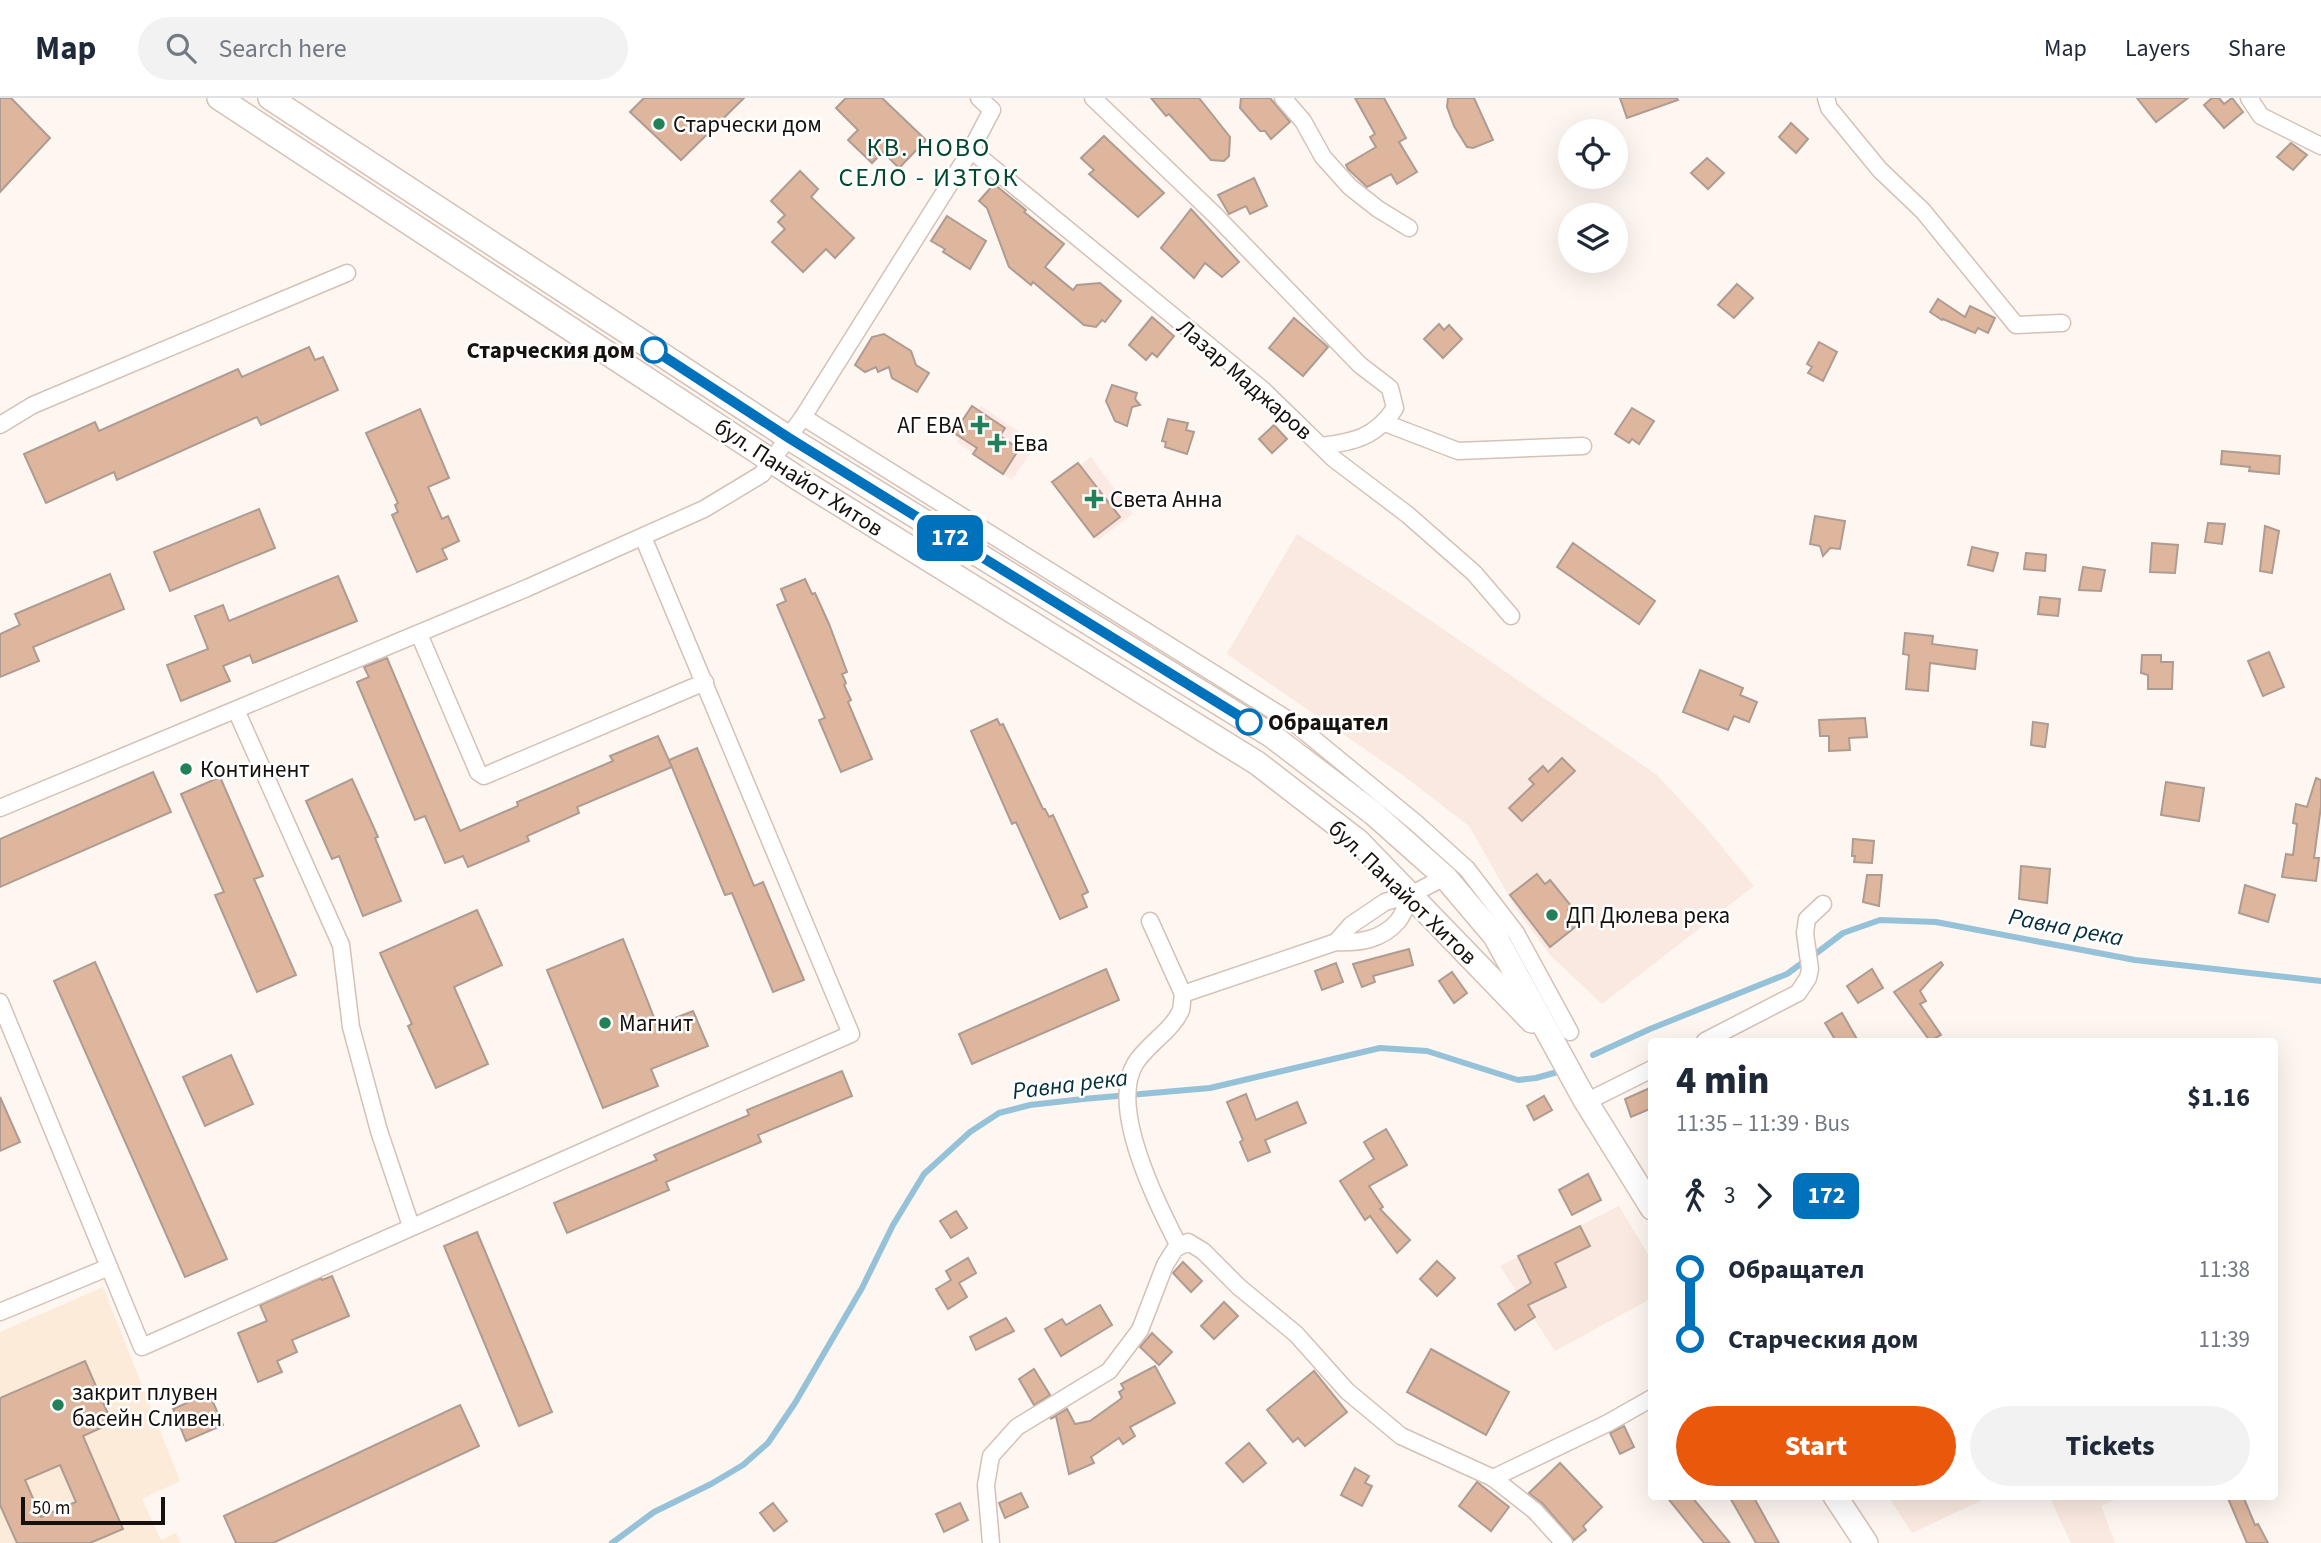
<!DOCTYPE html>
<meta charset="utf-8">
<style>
:root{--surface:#fff;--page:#f2f2f3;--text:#1f2937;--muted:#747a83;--line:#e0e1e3;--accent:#ea580c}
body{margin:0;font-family:"Source Sans 3",sans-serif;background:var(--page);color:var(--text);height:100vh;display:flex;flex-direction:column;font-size:26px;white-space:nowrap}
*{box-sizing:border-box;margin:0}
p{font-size:23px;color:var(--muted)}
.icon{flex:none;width:38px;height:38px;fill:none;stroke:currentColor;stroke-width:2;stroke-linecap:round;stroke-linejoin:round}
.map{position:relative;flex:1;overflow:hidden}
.side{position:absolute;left:1648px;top:940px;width:630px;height:462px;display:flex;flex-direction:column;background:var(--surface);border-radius:7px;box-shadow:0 7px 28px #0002}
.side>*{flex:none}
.badge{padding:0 14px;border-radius:10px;font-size:24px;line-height:46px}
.tools{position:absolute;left:1558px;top:21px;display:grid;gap:14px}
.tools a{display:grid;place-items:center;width:70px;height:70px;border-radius:50%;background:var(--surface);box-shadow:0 7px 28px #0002;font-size:35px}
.scale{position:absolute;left:21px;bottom:18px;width:144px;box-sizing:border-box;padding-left:7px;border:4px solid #17110d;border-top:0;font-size:19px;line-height:24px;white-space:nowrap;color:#17110d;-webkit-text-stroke:5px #fff;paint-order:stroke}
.map>.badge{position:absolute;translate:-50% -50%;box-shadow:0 0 0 4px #fff}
.legs{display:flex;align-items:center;gap:10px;height:77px;padding:0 28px;font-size:23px}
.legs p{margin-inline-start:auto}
.summary{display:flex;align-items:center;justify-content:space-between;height:119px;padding:0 28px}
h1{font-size:38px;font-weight:800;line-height:52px}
.primary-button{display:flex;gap:14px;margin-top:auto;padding:14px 28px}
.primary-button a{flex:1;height:80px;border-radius:42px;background:var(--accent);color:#fff;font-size:28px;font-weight:800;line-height:80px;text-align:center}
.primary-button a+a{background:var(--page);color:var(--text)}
ul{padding:0 28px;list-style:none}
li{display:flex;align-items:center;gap:24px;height:70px;font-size:26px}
li i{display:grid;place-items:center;width:10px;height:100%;margin:0 9px;background:currentColor}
li i::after{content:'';width:18px;height:18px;margin:-9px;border:5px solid;border-radius:50%;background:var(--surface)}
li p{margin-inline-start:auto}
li:first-child i{background:linear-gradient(#0000 50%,currentColor 0)}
li:last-child i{background:linear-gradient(currentColor 50%,#0000 0)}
header{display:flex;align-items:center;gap:42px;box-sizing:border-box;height:98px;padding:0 35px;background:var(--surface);border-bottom:2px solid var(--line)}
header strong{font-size:33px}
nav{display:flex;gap:38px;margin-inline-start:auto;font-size:24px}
.search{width:490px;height:63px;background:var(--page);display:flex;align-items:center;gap:18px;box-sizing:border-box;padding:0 24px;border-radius:38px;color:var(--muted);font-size:26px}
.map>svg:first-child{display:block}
.built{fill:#f9e9e0}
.education{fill:#fcebd9}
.medical{fill:#fde9e3}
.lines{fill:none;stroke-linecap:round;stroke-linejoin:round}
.stream{stroke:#95c2d8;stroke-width:6}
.building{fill:#deb69e;stroke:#ae9b91;stroke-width:2;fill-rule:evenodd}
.street-casing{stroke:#d5c1b6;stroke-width:19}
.secondary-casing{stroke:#d5c1b6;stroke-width:26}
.street{stroke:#fff;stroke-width:16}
.secondary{stroke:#fff;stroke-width:23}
.line-1-casing{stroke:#fff;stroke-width:16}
.line-1{stroke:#0072bc;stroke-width:10}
.poi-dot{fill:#238159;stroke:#fff;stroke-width:2.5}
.stop-1-dot{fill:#fff;stroke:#0072bc;stroke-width:3.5}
.labels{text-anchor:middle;stroke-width:5;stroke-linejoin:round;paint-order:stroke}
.poi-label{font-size:23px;fill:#17110d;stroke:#fff;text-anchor:start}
.stop-label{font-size:23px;font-weight:bold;fill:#17110d;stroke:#fff;text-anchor:end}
.street-label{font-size:23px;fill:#17110d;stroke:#fff}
.water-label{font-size:24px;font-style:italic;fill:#042e3e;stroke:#fff}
.quarter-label{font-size:26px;letter-spacing:2px;fill:#01492e;stroke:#fff}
</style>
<header>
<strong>Map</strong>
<div class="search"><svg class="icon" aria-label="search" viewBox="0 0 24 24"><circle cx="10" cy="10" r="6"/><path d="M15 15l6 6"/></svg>Search here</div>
<nav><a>Map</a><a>Layers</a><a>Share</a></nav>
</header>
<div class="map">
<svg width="2321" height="1445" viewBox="0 0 2321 1445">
<rect width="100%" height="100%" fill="#fef6f1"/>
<g class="built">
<polygon points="1297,436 1409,508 1657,677 1707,731 1754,788 1602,906 1550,857 1517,812 1469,728 1404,678 1227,556"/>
<polygon points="1619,1108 1652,1163 1652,1200 1555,1253 1500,1168"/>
<polygon points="1888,1398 1991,1398 1912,1435"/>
<polygon points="2049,1398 2124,1398 2101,1408 2115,1445 2071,1445"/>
</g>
<polygon class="education" points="103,1189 180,1383 142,1401 161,1442 176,1435 181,1445 0,1445 0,1234"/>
<g class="medical">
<polygon points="981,308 1037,346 1012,382 957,344"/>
<polygon points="1091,359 1133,416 1098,442 1056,385"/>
</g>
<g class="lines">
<g class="stream">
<polyline points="1814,857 1843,835 1880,822 1936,824 2135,862 2321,883"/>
<polyline points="1593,957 1650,931 1787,876 1802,865"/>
<polyline points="612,1445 654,1414 711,1386 743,1367 768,1345 795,1305 862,1190 893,1127 924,1076 970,1034 999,1015 1030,1007 1083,1001 1210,990 1380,950 1427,953 1518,982 1536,980 1561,973"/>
</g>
</g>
<g class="building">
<polygon points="0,0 11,0 50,40 0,94"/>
<polygon points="644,0 744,0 681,62 630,14"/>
<polygon points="846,0 882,0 926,42 899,70 883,54 872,65 848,42 858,32 836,10"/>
<polygon points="1151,0 1199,0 1230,39 1229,58 1224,63 1211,62 1169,16 1166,18"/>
<polygon points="1241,0 1270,0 1290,24 1271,41 1265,33 1260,33 1240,10"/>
<polygon points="1355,0 1384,0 1406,40 1399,44 1417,74 1397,86 1391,76 1367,89 1348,71 1346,67 1376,49 1370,39 1375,36"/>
<polygon points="1448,0 1474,0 1493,42 1473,50 1467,49 1454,28 1447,9"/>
<polygon points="1620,0 1677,0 1678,2 1627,20"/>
<polygon points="2137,0 2188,0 2156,24"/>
<polygon points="2212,0 2219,0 2224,6 2232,0 2243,14 2224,30 2204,7"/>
<polygon points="1791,25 1808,41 1796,55 1779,39"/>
<polygon points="1104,38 1164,95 1138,119 1089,76 1094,72 1081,60"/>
<polygon points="2291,45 2307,57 2293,72 2277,59"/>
<polygon points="1707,60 1724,75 1708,91 1691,75"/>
<polygon points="800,73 818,91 811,99 854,140 835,160 826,151 803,174 772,144 785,131 778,124 785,117 771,103"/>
<polygon points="1254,80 1267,108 1250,116 1246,108 1229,116 1218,97"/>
<polygon points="994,86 1026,112 1024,114 1064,146 1045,169 1073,192 1077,187 1100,185 1121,203 1105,224 1102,222 1096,229 1084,227 1033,184 1031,187 1009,169 987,110 979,103"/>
<polygon points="1191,111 1239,164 1222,179 1205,165 1194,180 1161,150"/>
<polygon points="947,118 986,143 970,171 943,154 945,151 931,143"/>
<polygon points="1737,186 1753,200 1734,220 1718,207"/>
<polygon points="1938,201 1965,219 1970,208 1995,220 1988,235 1978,230 1975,235 1943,221 1942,222 1930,214"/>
<polygon points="1152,219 1174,238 1157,259 1152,255 1146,262 1129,247"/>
<polygon points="1294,220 1328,249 1303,278 1269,250"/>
<polygon points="1439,226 1444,232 1449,227 1462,241 1443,260 1424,241"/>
<polygon points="884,236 911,253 916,267 929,275 917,294 892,280 889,269 878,274 876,269 865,274 855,267 872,239"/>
<polygon points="1819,244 1837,254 1823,283 1808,275 1812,269 1807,266"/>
<polygon points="309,249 315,262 323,259 338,292 261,327 257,319 117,382 114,374 46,405 24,356 95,324 99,333 238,271 242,279"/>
<polygon points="1112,287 1137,295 1135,301 1140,307 1132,309 1127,328 1115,323 1106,303"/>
<polygon points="972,308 1005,330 1000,338 1019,351 1003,376 973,356 977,350 954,335"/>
<polygon points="1632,310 1654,323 1639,346 1632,341 1629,345 1615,336"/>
<polygon points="420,311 449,380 428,389 442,421 448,418 459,443 442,451 447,461 417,474 392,417 398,414 395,407 398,405 366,335"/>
<polygon points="1168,321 1188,325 1186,332 1194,334 1187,356 1165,349 1166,344 1162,343"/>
<polygon points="1274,327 1287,341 1272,355 1259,341"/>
<polygon points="2222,353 2280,358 2279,376 2249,373 2250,369 2221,366"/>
<polygon points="1078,365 1120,419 1094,439 1052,384"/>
<polygon points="259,411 275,450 170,493 154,454"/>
<polygon points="1815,418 1845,423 1840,451 1830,450 1823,458 1820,448 1810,446"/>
<polygon points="2208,425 2225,426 2222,446 2205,444"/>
<polygon points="2265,428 2279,433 2272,475 2260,473"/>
<polygon points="1573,445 1655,503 1639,526 1557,469"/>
<polygon points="2152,445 2178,447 2175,475 2150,474"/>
<polygon points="1972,449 1998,455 1993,473 1968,467"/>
<polygon points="2026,455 2046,457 2045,473 2024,471"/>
<polygon points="2083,469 2105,472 2101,493 2079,492"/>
<polygon points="110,476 124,511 33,549 39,563 0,579 0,536 20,527 15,516"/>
<polygon points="338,478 357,523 253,565 250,557 223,568 230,583 181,603 167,567 208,551 195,518 223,507 229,523"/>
<polygon points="805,481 812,496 815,495 829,526 847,574 842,576 846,585 844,587 851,602 848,604 872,661 841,674 819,622 825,620 777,507 786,503 781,491"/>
<polygon points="2040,499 2060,501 2058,518 2038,516"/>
<polygon points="1905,535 1933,538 1932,546 1977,552 1975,571 1930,565 1928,593 1906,591 1909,557 1903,556"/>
<polygon points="2269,554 2284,589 2263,598 2248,563"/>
<polygon points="2142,557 2161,557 2161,564 2173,564 2172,591 2148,591 2148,577 2141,575"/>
<polygon points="387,560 460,733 518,708 517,704 613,663 610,658 658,638 672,669 577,709 579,715 527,738 529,743 468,769 463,758 445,765 425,718 415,722 357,584 369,579 364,569"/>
<polygon points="1700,572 1743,590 1740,597 1757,604 1749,624 1734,618 1728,632 1683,614"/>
<polygon points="1865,620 1867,639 1849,640 1850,652 1829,653 1829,638 1820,638 1819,622"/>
<polygon points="997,621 1000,627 1003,626 1043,711 1045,711 1049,719 1053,717 1088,794 1082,797 1087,809 1060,821 1016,724 1012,726 971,633"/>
<polygon points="2033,624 2048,626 2045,649 2031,647"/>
<polygon points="697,650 754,788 763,784 804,882 773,894 732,795 725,797 669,662"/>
<polygon points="1562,660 1575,673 1522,723 1509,710 1534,686 1529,681 1543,668 1548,674"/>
<polygon points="153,674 171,714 0,789 0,741"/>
<polygon points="220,679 263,778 254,781 296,877 257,894 215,797 224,794 181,696"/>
<polygon points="2316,680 2321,682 2321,708 2314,760 2319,760 2316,783 2282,779 2286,756 2293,757 2297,726 2293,725 2296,706 2307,709"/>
<polygon points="352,681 378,739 375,740 401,803 363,818 339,758 332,761 306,703"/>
<polygon points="2166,684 2204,690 2199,723 2161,717"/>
<polygon points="1853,741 1874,743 1872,765 1854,764 1855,758 1852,758"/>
<polygon points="2021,768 2050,771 2047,805 2019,801"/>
<polygon points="1537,776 1545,786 1550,782 1572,809 1568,812 1579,826 1550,849 1510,797"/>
<polygon points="1867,777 1882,777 1879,808 1863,804"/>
<polygon points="2245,787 2275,797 2268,824 2239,815"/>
<polygon points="477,812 502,867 454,889 488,966 436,990 408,928 412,926 380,855"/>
<polygon points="623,841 657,927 693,913 708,948 651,971 658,988 603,1010 547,872"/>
<polygon points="1409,851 1413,867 1373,878 1375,884 1362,889 1353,866"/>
<polygon points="95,864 227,1161 185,1179 54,883"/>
<polygon points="1941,864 1943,867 1920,893 1926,903 1920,906 1941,937 1930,943 1894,894"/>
<polygon points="1336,865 1343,884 1322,892 1315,873"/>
<polygon points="1106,871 1119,902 972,966 959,936"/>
<polygon points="1872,871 1883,890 1858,905 1847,888"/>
<polygon points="1452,874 1467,895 1454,905 1439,883"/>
<polygon points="1842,915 1858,943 1836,943 1825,925"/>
<polygon points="231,957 253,1006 205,1028 183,979"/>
<polygon points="842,973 852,998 758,1037 761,1044 666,1084 669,1092 567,1135 554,1105 657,1062 654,1057 749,1017 747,1012"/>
<polygon points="1652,989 1652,1010 1631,1019 1625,1001"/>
<polygon points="1246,996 1256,1022 1297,1004 1306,1025 1265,1042 1270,1054 1248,1063 1240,1044 1243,1042 1227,1004"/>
<polygon points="1544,998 1552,1012 1534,1022 1527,1008"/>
<polygon points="0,999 20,1044 0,1053"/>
<polygon points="1386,1031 1407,1067 1369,1088 1383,1109 1380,1111 1410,1142 1397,1155 1370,1118 1365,1122 1340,1083 1374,1061 1364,1044"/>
<polygon points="1588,1076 1601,1102 1572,1117 1559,1092"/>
<polygon points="956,1113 967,1130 951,1140 940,1123"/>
<polygon points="1580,1128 1590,1148 1555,1165 1566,1189 1528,1207 1535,1219 1515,1232 1498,1206 1531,1185 1518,1158"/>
<polygon points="477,1134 552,1314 519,1328 444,1148"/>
<polygon points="968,1160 976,1175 959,1185 967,1199 948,1211 936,1191 951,1182 946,1173"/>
<polygon points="1437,1163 1455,1180 1437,1198 1420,1181"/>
<polygon points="1183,1164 1202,1183 1191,1194 1173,1175"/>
<polygon points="332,1178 349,1218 292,1242 297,1254 277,1263 282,1274 258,1284 238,1235 267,1223 260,1207 321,1180 322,1182"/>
<polygon points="1224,1204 1238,1218 1214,1241 1201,1228"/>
<polygon points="1100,1207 1112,1227 1061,1258 1045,1231 1062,1221 1066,1227"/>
<polygon points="1006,1220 1014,1233 976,1252 970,1239"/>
<polygon points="1152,1235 1172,1254 1159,1267 1140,1249"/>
<polygon points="1431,1251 1509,1294 1486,1337 1407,1294"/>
<path d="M85,1263L112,1325L83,1338L123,1431L90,1445H17L0,1407V1300ZM60,1367L76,1404L41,1419L25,1382Z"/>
<polygon points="1155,1268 1175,1305 1130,1329 1135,1338 1123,1346 1119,1340 1091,1359 1094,1365 1069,1376 1056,1318 1050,1321 1067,1311 1075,1326 1090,1323 1122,1300 1119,1294 1124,1291 1121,1286"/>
<polygon points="1034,1271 1050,1297 1034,1307 1019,1281"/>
<polygon points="1314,1273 1347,1314 1305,1348 1298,1340 1293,1344 1267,1312"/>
<polygon points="209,1295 223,1327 186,1343 173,1311"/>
<polygon points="460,1307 479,1348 273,1445 236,1445 224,1418"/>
<polygon points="1624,1328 1634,1349 1620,1356 1610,1335"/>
<polygon points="1249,1345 1266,1365 1243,1384 1226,1365"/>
<polygon points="1560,1365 1602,1409 1583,1428 1586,1432 1574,1442 1543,1406 1529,1395"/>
<polygon points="1355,1370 1369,1378 1365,1385 1372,1388 1362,1408 1341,1397"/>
<polygon points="1477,1384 1509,1409 1491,1433 1459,1408"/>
<polygon points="1021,1395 1028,1409 1005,1420 999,1405"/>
<polygon points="1666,1398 1691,1398 1730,1445 1704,1445"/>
<polygon points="1729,1398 1753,1398 1779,1445 1756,1445"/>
<polygon points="2227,1398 2243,1398 2255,1427 2258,1426 2268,1445 2247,1445"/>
<polygon points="773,1405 787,1423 774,1433 760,1415"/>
<polygon points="960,1405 968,1422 944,1434 936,1416"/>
</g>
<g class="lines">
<defs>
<g id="street">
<path d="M1093,0L1214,116L1360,267L1390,290L1395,310C1376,339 1354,344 1321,348"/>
<polyline points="1283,0 1303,23 1323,59 1350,89 1378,111 1409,130"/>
<polyline points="1826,0 1829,10 1880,72 1923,113 2016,227 2062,225"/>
<polyline points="2249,0 2261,18 2321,48"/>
<polyline points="971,52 1263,292 1334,361 1408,417 1474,475 1511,518"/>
<polyline points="803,319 1298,628 1416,725 1467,771 1516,835 1570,934"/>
<polyline points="1385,325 1458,353 1583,348"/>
<polyline points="0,327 33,307 347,175"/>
<polyline points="419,536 478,674 484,678 705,584"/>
<polyline points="236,612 341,847 351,929 379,1033 411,1128"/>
<polyline points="0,710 527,490 704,411 762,376 803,319 971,52 992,12 979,0"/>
<path d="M1150,823L1183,896L1336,844C1359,845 1382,842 1398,823C1404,816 1407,805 1410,797"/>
<polyline points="1336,844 1351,827 1385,804 1410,797 1445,779"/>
<path d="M0,904L142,1249C377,1143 614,1039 851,936L643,439"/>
<polyline points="1705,943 1798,895 1808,880 1810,871 1805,835 1807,821 1823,806"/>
<polyline points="1586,1004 1652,971"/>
<path d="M1179,1148C1157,1106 1109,1010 1135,966C1146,947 1173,932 1181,912C1182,908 1182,901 1183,896"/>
<polyline points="0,1214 109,1169"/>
<polyline points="991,1445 986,1387 991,1358 1017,1329 1109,1273 1140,1232 1165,1167 1175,1151 1188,1144 1203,1153 1239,1189 1296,1236 1347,1293 1401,1338 1493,1380"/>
<polyline points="1564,1445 1535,1413 1493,1380 1608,1325 1652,1300"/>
</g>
<g id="secondary">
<polyline points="219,0 799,381 1257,665 1358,743 1532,923"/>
<polyline points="270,0 789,340 1272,638 1373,715 1445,779 1495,838 1585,1002 1652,1110"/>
<polyline points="1835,1398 1866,1445"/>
</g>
</defs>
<use href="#street" class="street-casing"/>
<use href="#secondary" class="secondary-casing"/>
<use href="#street" class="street"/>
<use href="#secondary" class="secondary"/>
</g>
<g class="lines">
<defs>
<polyline id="line-1" points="654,252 789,340 1249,624"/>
</defs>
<use href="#line-1" class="line-1-casing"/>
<use href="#line-1" class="line-1"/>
</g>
<g class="poi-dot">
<circle cx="659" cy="26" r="7"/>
<path d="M976.5 316.5h7v7h7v7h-7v7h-7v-7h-7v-7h7z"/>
<path d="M993.5 334.5h7v7h7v7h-7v7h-7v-7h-7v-7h7z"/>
<path d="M1090.5 390.5h7v7h7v7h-7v7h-7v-7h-7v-7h7z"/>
<circle cx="186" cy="671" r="7"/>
<circle cx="1552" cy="817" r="7"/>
<circle cx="605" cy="925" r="7"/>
<circle cx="58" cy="1307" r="7"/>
</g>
<g class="stop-1-dot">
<circle cx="654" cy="252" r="12"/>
<circle cx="1249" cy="624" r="12"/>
</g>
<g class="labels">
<g class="poi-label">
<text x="673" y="34">Старчески дом</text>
<text x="964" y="335" text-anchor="end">АГ ЕВА</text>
<text x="1013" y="353">Ева</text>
<text x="1110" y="409">Света Анна</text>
<text x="200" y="679">Континент</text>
<text x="1566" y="825">ДП Дюлева река</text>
<text x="619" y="933">Магнит</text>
<text x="72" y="1302">закрит плувен<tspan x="72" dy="26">басейн Сливен</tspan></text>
</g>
<g class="stop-label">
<text x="635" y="260">Старческия дом</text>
<text x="1268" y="632" text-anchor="start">Обращател</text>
</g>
<g class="street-label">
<text transform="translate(1245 281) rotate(41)" y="8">Лазар Маджаров</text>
<text transform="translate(799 379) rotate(33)" y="8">бул. Панайот Хитов</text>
<text transform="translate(1403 794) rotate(44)" y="8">бул. Панайот Хитов</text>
</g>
<g class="water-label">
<text transform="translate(2066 829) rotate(11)" y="8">Равна река</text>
<text transform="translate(1070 986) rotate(-7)" y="8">Равна река</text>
</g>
<g class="quarter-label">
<text x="929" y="58">КВ. НОВО<tspan x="929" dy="30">СЕЛО - ИЗТОК</tspan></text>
</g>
</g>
</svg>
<div class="tools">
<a><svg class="icon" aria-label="locate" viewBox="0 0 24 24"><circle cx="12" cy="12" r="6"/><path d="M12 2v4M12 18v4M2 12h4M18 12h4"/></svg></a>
<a><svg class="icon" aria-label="layers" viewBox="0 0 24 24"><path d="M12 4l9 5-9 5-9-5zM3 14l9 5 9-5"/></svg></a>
</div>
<div class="scale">50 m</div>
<b class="badge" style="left:950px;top:440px;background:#0072bc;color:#fff">172</b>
<section class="side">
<div class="summary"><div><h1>4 min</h1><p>11:35 – 11:39 · Bus</p></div><b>$1.16</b></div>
<div class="legs"><svg class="icon" aria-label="walk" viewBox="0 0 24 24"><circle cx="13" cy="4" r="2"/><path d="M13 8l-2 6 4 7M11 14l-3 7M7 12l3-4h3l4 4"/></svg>3<svg class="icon" aria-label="forward" viewBox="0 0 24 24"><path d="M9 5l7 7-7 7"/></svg><b class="badge" style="background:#0072bc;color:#fff">172</b></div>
<ul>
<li><i style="color:#0072bc"></i><b>Обращател</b><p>11:38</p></li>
<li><i style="color:#0072bc"></i><b>Старческия дом</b><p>11:39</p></li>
</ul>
<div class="primary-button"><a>Start</a><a>Tickets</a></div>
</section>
</div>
